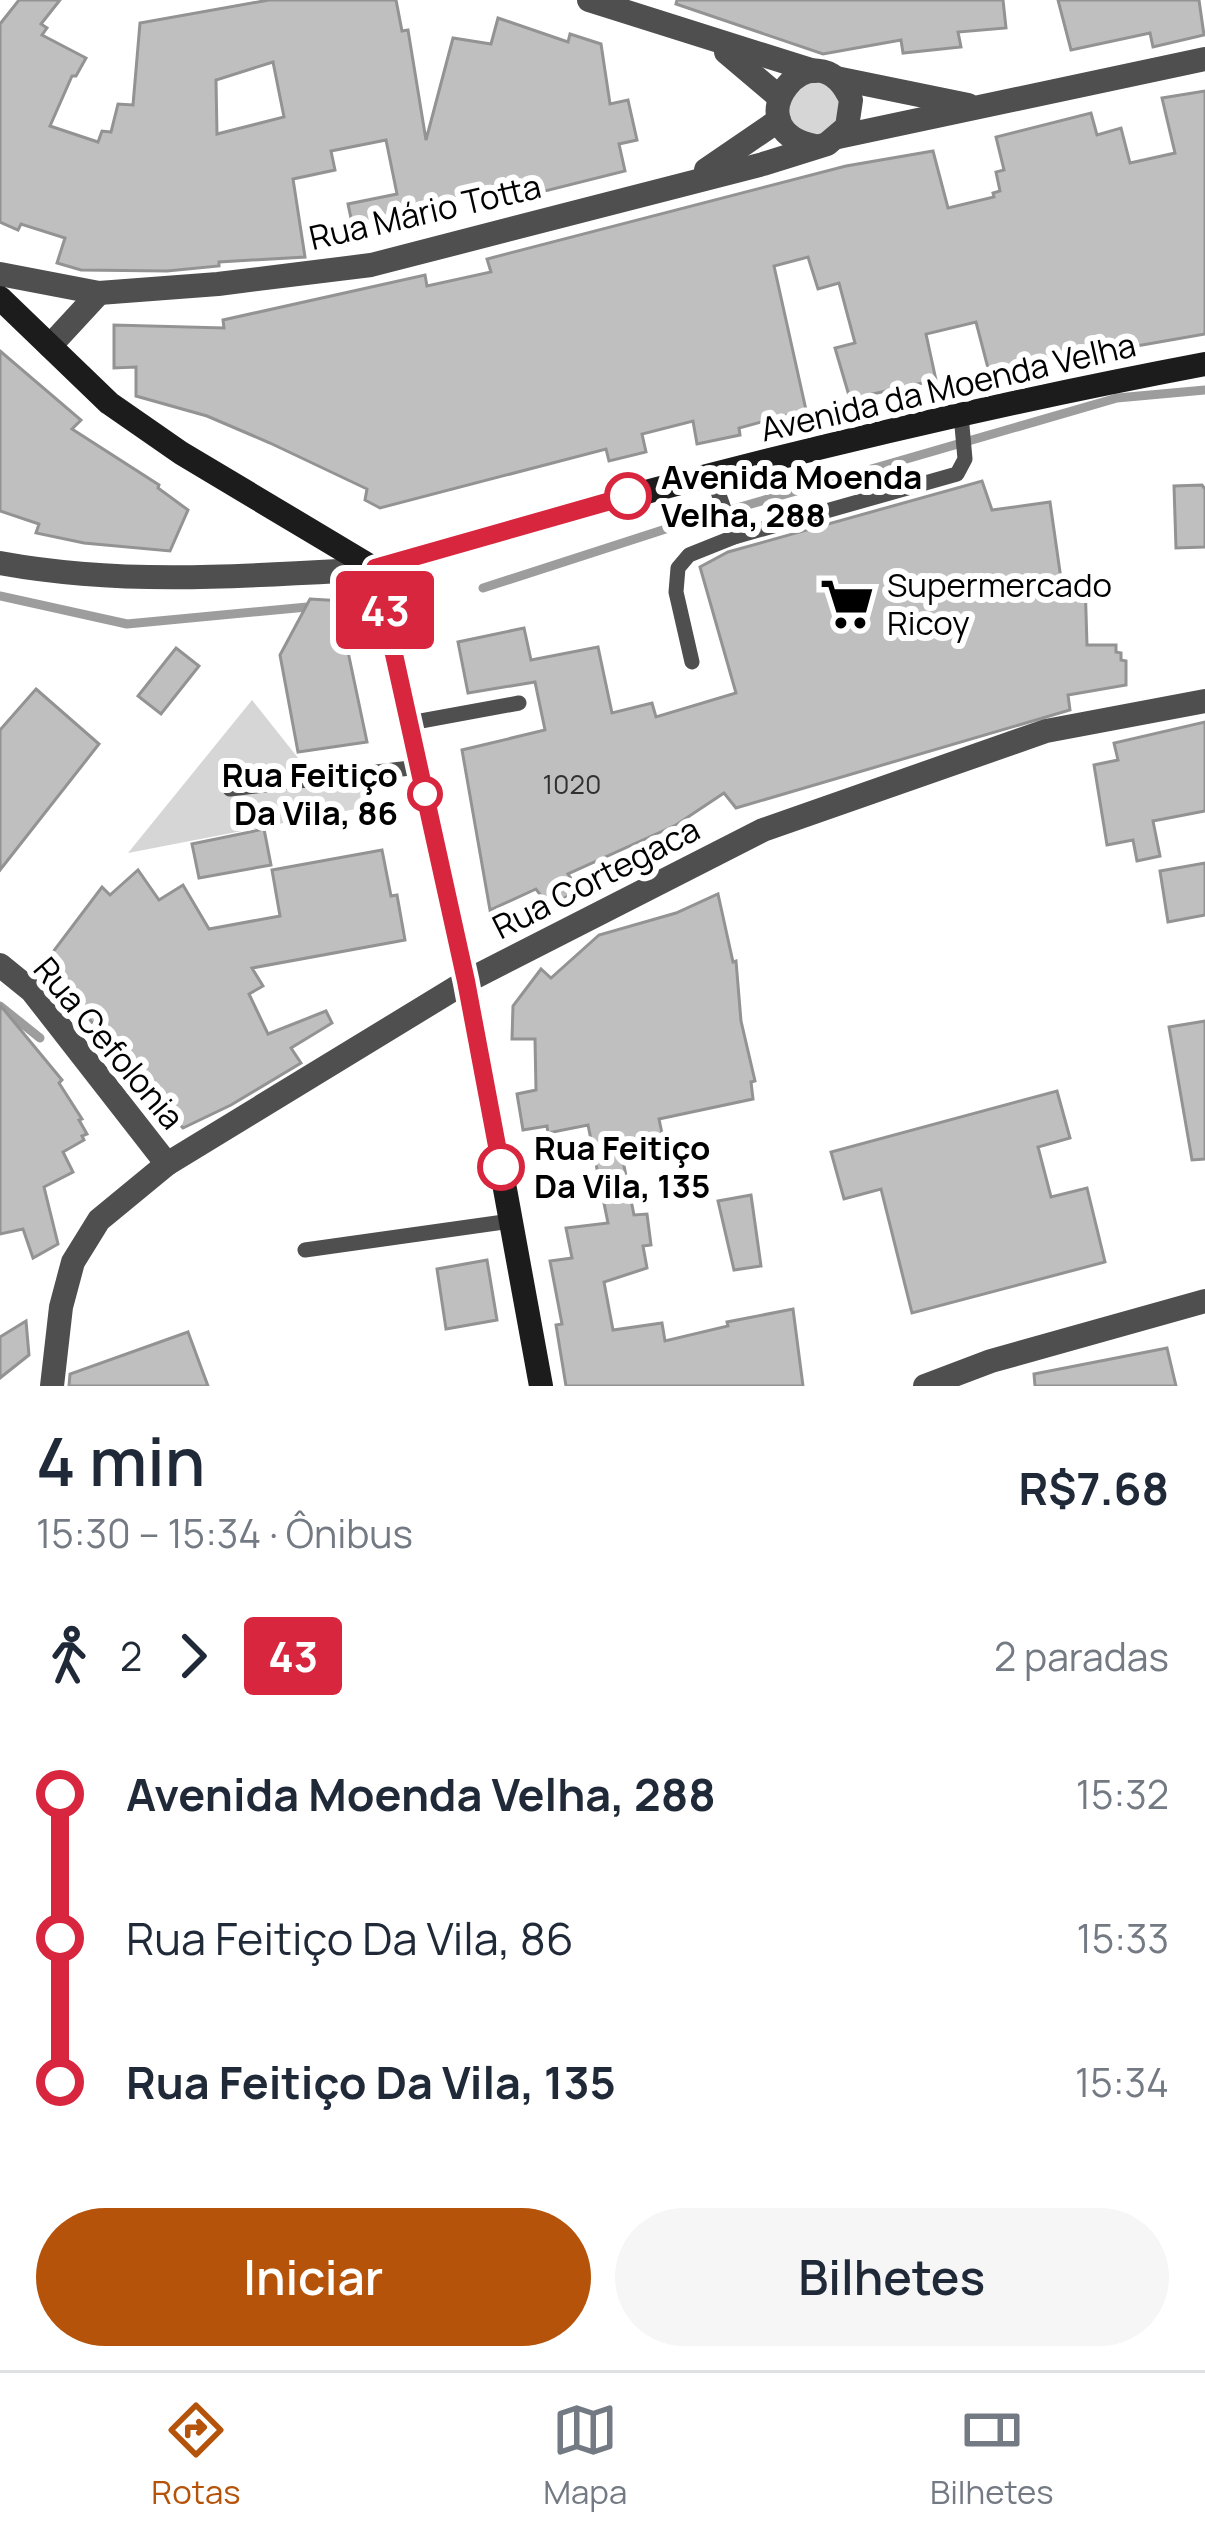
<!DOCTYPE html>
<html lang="pt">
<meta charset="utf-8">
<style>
:root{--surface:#fff;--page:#f6f6f7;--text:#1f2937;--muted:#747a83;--line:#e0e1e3;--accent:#b45309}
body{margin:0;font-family:Manrope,sans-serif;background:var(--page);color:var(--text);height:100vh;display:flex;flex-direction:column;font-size:45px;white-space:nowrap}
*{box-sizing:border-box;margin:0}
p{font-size:39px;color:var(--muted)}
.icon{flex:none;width:66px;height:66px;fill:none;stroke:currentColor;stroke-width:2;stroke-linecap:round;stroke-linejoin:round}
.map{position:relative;height:1386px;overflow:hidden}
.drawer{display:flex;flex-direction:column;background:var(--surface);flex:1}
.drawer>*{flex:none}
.badge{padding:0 24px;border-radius:9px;font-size:42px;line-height:78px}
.map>.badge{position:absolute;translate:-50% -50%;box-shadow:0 0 0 6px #fff}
.legs{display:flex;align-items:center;gap:18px;height:132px;padding:0 36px;font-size:39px}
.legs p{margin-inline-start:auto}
.summary{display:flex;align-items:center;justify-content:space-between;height:204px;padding:0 36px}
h1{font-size:66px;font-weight:600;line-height:90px}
.primary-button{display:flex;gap:24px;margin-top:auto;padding:24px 36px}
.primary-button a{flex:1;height:138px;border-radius:72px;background:var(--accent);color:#fff;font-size:48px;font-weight:600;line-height:138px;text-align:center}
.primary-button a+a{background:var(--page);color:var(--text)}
ul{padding:0 36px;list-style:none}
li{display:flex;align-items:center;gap:42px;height:144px;font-size:45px}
li i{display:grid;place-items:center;width:18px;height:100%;margin:0 15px;background:currentColor}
li i::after{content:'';width:30px;height:30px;margin:-15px;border:9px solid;border-radius:50%;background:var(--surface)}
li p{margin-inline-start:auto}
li:first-child i{background:linear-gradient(#0000 50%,currentColor 0)}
li:last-child i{background:linear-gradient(currentColor 50%,#0000 0)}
.dock{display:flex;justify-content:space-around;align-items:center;height:168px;border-top:3px solid var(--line);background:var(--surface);font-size:33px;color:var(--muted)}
.dock a{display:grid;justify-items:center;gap:6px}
.dock .active{color:var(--accent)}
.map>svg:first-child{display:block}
.green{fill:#d6d6d6}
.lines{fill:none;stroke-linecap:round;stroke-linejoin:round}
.stream{stroke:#9d9d9d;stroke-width:9}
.building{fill:#bfbfbf;stroke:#939393;stroke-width:3;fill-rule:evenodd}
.lane{stroke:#4f4f4f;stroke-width:15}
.street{stroke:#4f4f4f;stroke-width:24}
.secondary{stroke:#1c1c1c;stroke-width:24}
.line-1-casing{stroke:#fff;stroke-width:27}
.line-1{stroke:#d7263d;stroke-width:18}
.stop-1-dot{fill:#fff;stroke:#d7263d;stroke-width:6}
.labels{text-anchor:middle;stroke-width:12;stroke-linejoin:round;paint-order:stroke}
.number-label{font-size:27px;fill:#303030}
.street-label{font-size:33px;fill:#000;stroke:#fff}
.stop-label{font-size:33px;font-weight:bold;fill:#000;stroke:#fff;text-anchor:start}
.poi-label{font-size:33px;fill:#000;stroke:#fff;text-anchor:start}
</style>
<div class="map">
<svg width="1205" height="1386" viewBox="0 0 1205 1386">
<rect width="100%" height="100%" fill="#fff"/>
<g class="green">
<circle cx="816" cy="109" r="27"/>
<polygon points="252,700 314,778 366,765 371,806 128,853"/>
</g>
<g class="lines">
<g class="stream">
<polyline points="483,588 675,526 1117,398 1205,390"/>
<polyline points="0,596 127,624 318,606"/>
<polyline points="0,1006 40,1038"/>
</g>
</g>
<g class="building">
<path d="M19,0H60L41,24L47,28L42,35L86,58L76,76H72L50,126L98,142L102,131L111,132L118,104L133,105L140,23L269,0H396L402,31L408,30L426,140L453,38L491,44L498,18L568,42L570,34L601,44L610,104L628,100L637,140L619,144L625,171L489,205L486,191L440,201L443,217L356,242L348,204L397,194L386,140L331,151L335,170L293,179L305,257L219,262V266L167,271L81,270L57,263L65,238L21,224L18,230L0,222V24ZM273,62L284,117L217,134L216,80Z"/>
<polygon points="677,0 1003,0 1006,28 958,32 961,47 903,53 901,40 823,54 676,4"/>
<polygon points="1058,0 1199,0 1204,35 1153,47 1150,33 1071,50"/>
<polygon points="1205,91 1205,334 1125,348 1123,340 989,372 976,322 926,334 936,380 850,399 835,348 855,343 839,283 818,289 808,257 774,266 806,410 739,428 740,435 697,444 693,421 642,434 646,452 609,461 606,449 380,508 365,500 367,489 270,443 207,416 136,396 136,367 114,368 114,325 224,328 223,320 425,275 427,286 491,272 487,259 846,166 933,151 948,208 994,197 993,193 1000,191 996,172 1004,170 996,137 1091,113 1097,135 1121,128 1130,163 1175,153 1162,98"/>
<polygon points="0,351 81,420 72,429 159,485 158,488 188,510 170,551 84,543 36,533 39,524 0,511"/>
<polygon points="982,481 992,510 1050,502 1062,586 1085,580 1087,645 1116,645 1116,652 1121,653 1121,660 1126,661 1126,685 1068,695 1070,710 736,808 724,793 676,825 568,874 578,889 550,908 536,889 490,910 462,750 545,730 535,682 468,693 458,642 524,628 531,660 598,647 612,713 652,703 656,717 736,693 700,567 728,552"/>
<polygon points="1202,485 1205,489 1205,547 1176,548 1174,486"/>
<polygon points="310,599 342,601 341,610 363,611 361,647 347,647 367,742 298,752 280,655"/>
<polygon points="176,648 199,666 161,714 138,696"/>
<polygon points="36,689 99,744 0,870 0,730"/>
<polygon points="1205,722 1205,811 1153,821 1160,856 1137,861 1133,840 1107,845 1094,765 1118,760 1114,743"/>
<polygon points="264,829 271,865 199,878 192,844"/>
<polygon points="382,850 391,896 397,895 405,940 252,968 263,986 249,994 268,1034 326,1011 332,1023 291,1048 301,1063 231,1105 183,1128 136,1080 81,1008 40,969 102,887 110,895 138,870 159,900 183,885 209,929 280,916 272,870"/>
<polygon points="1205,863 1205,915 1168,922 1160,871"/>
<polygon points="718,894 733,962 736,961 741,1021 755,1081 751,1082 753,1099 659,1119 663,1138 620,1146 634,1215 647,1214 651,1245 643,1246 647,1268 604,1282 613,1330 662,1323 665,1341 728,1326 727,1322 793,1309 803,1386 566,1386 556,1325 562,1324 550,1261 572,1258 566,1228 608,1223 588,1125 548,1133 547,1126 523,1130 517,1094 536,1090 535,1039 512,1039 513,1006 541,969 551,978 599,935 676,913"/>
<polygon points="0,1005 62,1080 59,1083 82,1119 79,1120 87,1134 82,1136 84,1140 63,1152 73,1172 44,1187 58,1244 33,1258 23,1229 0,1234"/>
<polygon points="1205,1021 1205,1159 1192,1160 1169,1027"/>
<polygon points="1057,1091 1070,1138 1038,1147 1051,1197 1087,1188 1105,1262 912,1313 881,1189 844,1199 831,1152"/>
<polygon points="751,1195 761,1266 734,1270 718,1201"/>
<polygon points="487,1260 497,1320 446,1329 437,1269"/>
<polygon points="26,1321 29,1355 0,1378 0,1337"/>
<polygon points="188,1332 208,1386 69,1386 70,1374"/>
<polygon points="1167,1348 1176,1386 1035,1386 1034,1374"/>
</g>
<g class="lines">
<g class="lane">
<polyline points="712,475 734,537"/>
<polyline points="692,662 676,592 678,568 689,555 734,537 957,474 965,459 961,415"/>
<polyline points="410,723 519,703"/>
<polyline points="230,789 419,767"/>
<polyline points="305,1250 511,1221"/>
</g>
<g class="street">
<polyline points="589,0 814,71"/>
<polyline points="726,52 779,97"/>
<polyline points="836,78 968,105"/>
<polyline points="838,137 1205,59"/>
<polyline points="706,170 779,120"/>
<path d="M0,274L99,293L218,284L371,265L763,164L827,144L847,127L851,100C815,19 728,129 815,146"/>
<polyline points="50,346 99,293"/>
<path d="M0,563C125,586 250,576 375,569"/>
<polyline points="0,965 32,991 167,1164"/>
<polyline points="52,1386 61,1307 73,1262 99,1220 167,1164 467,981 763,830 1046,731 1205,701"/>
<polyline points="925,1386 991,1361 1205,1301"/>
</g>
<g class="secondary">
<polyline points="0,298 109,403 181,453 375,569"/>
<path d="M375,569C648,487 925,417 1205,364"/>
<polyline points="375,569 467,981 541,1386"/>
</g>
</g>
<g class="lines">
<defs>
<polyline id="line-1" points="501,1167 466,981 375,568 628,496"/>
</defs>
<use href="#line-1" class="line-1-casing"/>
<use href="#line-1" class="line-1"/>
</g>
<defs>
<symbol id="supermarket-bare" viewBox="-9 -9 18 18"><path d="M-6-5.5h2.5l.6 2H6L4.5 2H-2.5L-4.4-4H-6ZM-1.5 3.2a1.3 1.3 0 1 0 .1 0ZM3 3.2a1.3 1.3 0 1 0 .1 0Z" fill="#000" stroke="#fff" stroke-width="2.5" paint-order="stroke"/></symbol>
</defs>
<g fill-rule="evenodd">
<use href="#supermarket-bare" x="809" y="566" width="76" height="76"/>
</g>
<g class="stop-1-dot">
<circle cx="628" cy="496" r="21"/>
<circle cx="425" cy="794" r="15"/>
<circle cx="501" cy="1167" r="21"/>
</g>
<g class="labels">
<g class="number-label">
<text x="572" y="794">1020</text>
</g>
<g class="street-label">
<text transform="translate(425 212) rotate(-13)" y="12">Rua Mário Totta</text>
<text transform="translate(948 387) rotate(-13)" y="12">Avenida da Moenda Velha</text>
<text transform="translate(596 878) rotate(-27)" y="12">Rua Cortegaca</text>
<text transform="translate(109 1043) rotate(50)" y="12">Rua Cefolonia</text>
</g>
<g class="stop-label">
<text x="661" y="489">Avenida Moenda<tspan x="661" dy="38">Velha, 288</tspan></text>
<text x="398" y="787" text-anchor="end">Rua Feitiço<tspan x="398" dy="38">Da Vila, 86</tspan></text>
<text x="534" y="1160">Rua Feitiço<tspan x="534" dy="38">Da Vila, 135</tspan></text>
</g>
<g class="poi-label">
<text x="887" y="597">Supermercado<tspan x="887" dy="38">Ricoy</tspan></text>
</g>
</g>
</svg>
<b class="badge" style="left:385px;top:610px;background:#d7263d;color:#fff">43</b>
</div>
<section class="drawer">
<div class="summary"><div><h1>4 min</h1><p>15:30 – 15:34 · Ônibus</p></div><b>R$7.68</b></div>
<div class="legs"><svg class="icon" aria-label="walk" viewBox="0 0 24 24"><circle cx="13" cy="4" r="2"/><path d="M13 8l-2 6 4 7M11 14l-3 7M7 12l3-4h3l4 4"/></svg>2<svg class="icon" aria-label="forward" viewBox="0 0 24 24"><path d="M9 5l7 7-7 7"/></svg><b class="badge" style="background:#d7263d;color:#fff">43</b><p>2 paradas</p></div>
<ul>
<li><i style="color:#d7263d"></i><b>Avenida Moenda Velha, 288</b><p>15:32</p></li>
<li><i style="color:#d7263d"></i><span>Rua Feitiço Da Vila, 86</span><p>15:33</p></li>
<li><i style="color:#d7263d"></i><b>Rua Feitiço Da Vila, 135</b><p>15:34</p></li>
</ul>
<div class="primary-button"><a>Iniciar</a><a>Bilhetes</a></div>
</section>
<nav class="dock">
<a class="active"><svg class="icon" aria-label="directions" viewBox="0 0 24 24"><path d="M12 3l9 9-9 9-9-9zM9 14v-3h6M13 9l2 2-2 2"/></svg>Rotas</a>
<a><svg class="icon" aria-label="map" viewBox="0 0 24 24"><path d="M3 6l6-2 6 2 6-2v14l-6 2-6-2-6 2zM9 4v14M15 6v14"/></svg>Mapa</a>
<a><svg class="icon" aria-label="tickets" viewBox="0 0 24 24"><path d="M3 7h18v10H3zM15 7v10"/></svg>Bilhetes</a>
</nav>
